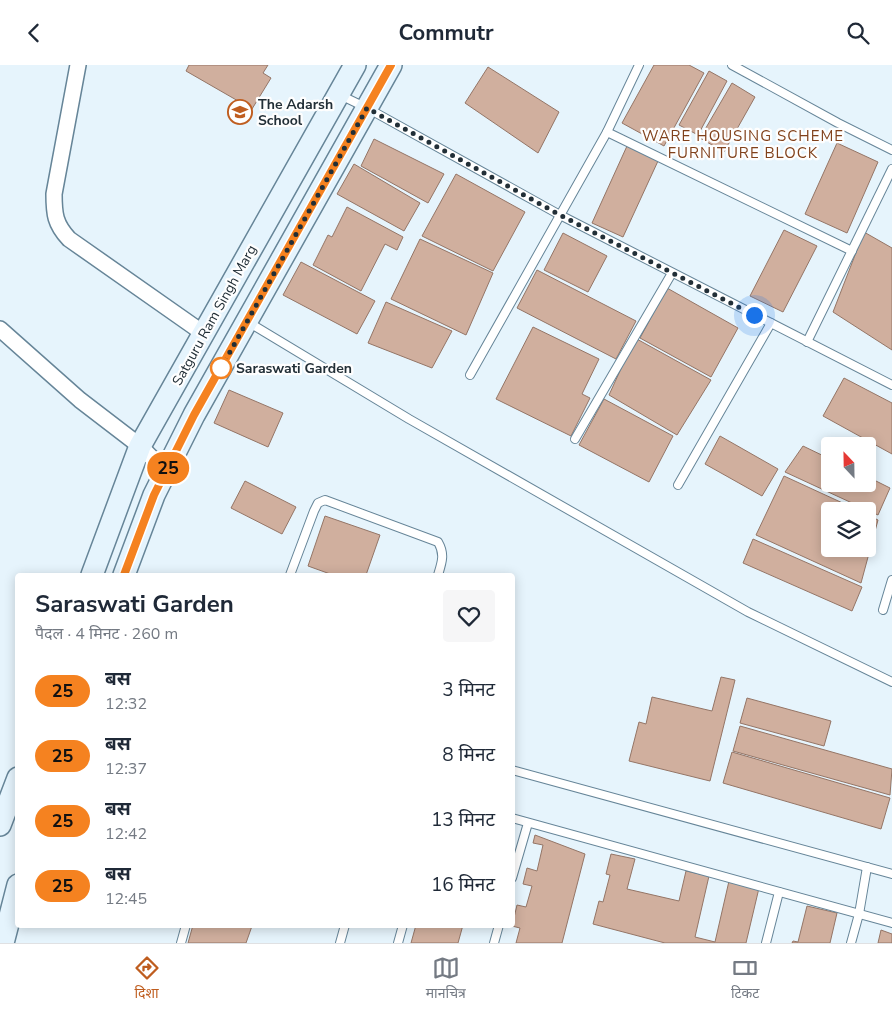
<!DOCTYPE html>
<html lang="hi">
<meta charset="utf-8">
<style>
:root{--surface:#fff;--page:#f6f6f7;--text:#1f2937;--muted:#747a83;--line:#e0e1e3;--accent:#bf5d1f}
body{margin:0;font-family:"Nunito Sans","Noto Sans Devanagari",sans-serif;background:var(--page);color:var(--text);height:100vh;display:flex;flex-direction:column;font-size:19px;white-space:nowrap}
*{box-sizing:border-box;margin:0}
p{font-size:16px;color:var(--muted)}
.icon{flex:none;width:28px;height:28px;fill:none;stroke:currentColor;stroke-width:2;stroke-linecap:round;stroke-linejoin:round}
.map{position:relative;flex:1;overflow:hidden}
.drawer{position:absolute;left:15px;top:508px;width:500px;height:355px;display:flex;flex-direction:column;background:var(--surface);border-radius:5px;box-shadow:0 2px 12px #0003}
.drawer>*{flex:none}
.badge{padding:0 10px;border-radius:16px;font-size:18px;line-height:32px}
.needle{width:32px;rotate:338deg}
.controls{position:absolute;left:821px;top:372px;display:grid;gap:10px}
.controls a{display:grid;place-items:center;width:55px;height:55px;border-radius:5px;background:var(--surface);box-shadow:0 2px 12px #0003;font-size:25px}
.you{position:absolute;width:25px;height:25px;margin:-12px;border:4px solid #fff;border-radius:50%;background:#1a73e8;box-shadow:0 0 0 8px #1a73e833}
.map>.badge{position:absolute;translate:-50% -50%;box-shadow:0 0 0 2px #fff}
.round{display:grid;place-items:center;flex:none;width:52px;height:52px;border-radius:5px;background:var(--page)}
.head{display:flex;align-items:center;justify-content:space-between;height:85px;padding:0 20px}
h1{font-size:24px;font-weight:700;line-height:38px}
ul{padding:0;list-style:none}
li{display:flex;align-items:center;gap:15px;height:65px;padding:0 20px}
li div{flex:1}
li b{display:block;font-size:19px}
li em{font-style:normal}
li .badge{min-width:55px;font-weight:700;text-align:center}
header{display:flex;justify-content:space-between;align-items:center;height:65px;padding:0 20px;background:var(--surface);font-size:22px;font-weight:700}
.tabs{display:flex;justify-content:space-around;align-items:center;height:70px;border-top:1px solid var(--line);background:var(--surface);font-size:14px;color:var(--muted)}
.tabs a{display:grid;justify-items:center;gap:2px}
.tabs .selected{color:var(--accent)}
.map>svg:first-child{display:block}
.building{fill:#d0af9e;stroke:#947566}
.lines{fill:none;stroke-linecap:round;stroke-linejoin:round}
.service-casing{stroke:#668598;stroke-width:10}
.minor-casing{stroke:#668598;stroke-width:18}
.secondary-casing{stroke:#668598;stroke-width:24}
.service{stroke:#fff;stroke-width:8}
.minor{stroke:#fff;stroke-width:15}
.secondary{stroke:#e5f4fd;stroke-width:21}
.line-casing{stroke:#fff;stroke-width:11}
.line{stroke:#f58220;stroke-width:8}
.walk{stroke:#222f37;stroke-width:5;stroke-dasharray:0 9}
.stop-dot{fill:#fff;stroke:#f58220;stroke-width:2.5}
.labels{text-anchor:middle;stroke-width:4.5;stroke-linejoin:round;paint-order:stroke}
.poi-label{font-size:14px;font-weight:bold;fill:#222f37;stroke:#fefefe;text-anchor:start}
.street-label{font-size:14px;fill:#222f37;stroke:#fefefe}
.stop-label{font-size:14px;font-weight:bold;fill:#222f37;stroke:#fefefe;text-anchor:start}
.neighbourhood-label{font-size:15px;letter-spacing:1px;fill:#80411b;stroke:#fefefe}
</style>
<header><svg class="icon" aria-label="back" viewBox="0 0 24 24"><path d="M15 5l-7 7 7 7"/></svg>Commutr<svg class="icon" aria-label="search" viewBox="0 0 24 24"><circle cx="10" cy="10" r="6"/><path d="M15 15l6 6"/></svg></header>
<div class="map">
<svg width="892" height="878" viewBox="0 0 892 878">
<rect width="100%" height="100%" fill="#e6f4fc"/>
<g class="building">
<polygon points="189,0 268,0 263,8 271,13 252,44 186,6"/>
<polygon points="654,0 689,0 704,8 664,81 622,58"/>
<polygon points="488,2 559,47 538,88 465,38"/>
<polygon points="709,6 727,16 698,70 679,60"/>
<polygon points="732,18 755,32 724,87 700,73"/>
<polygon points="374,74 444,109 428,138 361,101"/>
<polygon points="837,78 878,97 847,168 805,149"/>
<polygon points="627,81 658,96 623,172 592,158"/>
<polygon points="354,99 420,138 404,166 337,129"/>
<polygon points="456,109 525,147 493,206 422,171"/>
<polygon points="347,142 403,172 397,185 385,179 361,226 313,200 328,170 332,172"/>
<polygon points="784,165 817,181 783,247 750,231"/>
<polygon points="864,167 892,183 892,285 833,247"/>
<polygon points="563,168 607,191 588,227 544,205"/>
<polygon points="420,174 493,208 466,270 391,234"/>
<polygon points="301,197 375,236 357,269 283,230"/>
<polygon points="537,205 636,256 616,294 517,243"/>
<polygon points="667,223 738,263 711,312 640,273"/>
<polygon points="386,237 452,266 432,303 368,278"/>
<polygon points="533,262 599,294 582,329 590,333 571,371 496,334"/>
<polygon points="635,273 711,315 677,370 609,330"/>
<polygon points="844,313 892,338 892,389 823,351"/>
<polygon points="229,325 283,348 268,382 214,358"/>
<polygon points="604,334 673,371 649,417 579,380"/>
<polygon points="720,371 778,404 762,431 705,399"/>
<polygon points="803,381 830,394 830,419 868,419 868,412 890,423 878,450 785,407"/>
<polygon points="784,411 860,446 830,446 830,484 868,484 868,450 878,455 861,518 756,470"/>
<polygon points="245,416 296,442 282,469 231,443"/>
<polygon points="325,451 380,470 366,510 333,510 308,501"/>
<polygon points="753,474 862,522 852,546 743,498"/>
<polygon points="721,612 735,615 710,716 629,696 639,657 646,659 652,632 712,646"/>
<polygon points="747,633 831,656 824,681 740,658"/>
<polygon points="740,661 892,704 890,730 733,686"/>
<polygon points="732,687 890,733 881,764 723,718"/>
<polygon points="535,770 585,789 562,878 516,878 520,863 512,861 517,840 526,842 532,821 523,819 527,803 537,806 543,780 533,778"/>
<polygon points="611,789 635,794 627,824 679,836 686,806 709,811 695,872 715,877 729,816 759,823 746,878 665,878 593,859 599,836 603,837 610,810 606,809"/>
<polygon points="807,841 837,848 830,878 792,878 793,876 798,877"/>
<polygon points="193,860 250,860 252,861 246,878 188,878"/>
<polygon points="416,860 463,860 458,878 411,878"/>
<polygon points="881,865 892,869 892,878 878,878"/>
</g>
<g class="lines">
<defs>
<g id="service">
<polyline points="732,0 838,58 892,85"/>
<polyline points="340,30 367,43 560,150 892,320"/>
<polyline points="607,67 852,186"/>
<polyline points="248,257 409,354 748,547 892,617"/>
<polyline points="807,277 892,104"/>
<polyline points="470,310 607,67 639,0"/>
<polyline points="575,374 672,208"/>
<polyline points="678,420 771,258"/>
<path d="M290,510L314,446L318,438L325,435L438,477C445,489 442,497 438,510"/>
<polyline points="883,545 892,515"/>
<polyline points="512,705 892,809"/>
<polyline points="512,753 892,858"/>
<polyline points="512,813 528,758"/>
<polyline points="181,878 186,860"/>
<polyline points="340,878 345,860"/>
<polyline points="398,878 403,860"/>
<polyline points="494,878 499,860"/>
<polyline points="766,878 779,827"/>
<polyline points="851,878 859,849 867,802"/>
</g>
<g id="minor">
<path d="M78,0L54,129C54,149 55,159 69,174L203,268"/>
<polyline points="0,264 80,335 140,381 166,407"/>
</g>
<g id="secondary">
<polyline points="92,510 140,381 355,0"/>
<polyline points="124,510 154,430 194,350 391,0"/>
<polyline points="0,760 18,713"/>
<polyline points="3,878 18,820"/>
</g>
</defs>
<use href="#service" class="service-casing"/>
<use href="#minor" class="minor-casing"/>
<use href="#secondary" class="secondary-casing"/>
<use href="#service" class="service"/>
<use href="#minor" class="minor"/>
<use href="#secondary" class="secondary"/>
</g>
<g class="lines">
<defs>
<polyline id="line" points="124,510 154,430 194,350 391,0"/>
</defs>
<use href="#line" class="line-casing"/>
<use href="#line" class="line"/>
<polyline class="walk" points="221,303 367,43 560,150 754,250"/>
</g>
<defs>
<symbol id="school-ring" viewBox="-11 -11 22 22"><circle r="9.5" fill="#fefefe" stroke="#bf5d1f" stroke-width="1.5"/><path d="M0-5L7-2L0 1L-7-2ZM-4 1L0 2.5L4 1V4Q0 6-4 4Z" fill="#bf5d1f"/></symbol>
</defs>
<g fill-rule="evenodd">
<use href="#school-ring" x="226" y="33" width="28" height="28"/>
</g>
<circle class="stop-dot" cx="221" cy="303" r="10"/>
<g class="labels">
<g class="poi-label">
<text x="258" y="44">The Adarsh<tspan x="258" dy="16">School</tspan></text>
</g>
<g class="street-label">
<text transform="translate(214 250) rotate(-61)" y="5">Satguru Ram Singh Marg</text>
</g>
<g class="stop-label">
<text x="236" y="308">Saraswati Garden</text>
</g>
<g class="neighbourhood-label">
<text x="743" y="76">WARE HOUSING SCHEME<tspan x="743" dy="17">FURNITURE BLOCK</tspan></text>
</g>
</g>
</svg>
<div class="controls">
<a><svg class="needle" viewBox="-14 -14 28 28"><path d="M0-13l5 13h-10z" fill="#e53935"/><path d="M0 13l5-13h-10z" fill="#747a83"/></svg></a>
<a><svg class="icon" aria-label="layers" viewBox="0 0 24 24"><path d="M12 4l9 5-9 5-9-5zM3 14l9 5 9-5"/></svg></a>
</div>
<div class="you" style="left:754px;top:250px"></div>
<b class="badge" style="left:168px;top:403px;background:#f58220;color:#111">25</b>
<section class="drawer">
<div class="head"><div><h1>Saraswati Garden</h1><p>पैदल · 4 मिनट · 260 m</p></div><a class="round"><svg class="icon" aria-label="heart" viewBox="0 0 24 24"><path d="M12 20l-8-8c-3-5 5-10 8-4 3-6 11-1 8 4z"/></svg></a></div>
<ul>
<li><span class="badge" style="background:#f58220;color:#111">25</span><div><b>बस</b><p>12:32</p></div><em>3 मिनट</em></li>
<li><span class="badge" style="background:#f58220;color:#111">25</span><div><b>बस</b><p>12:37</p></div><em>8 मिनट</em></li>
<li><span class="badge" style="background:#f58220;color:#111">25</span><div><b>बस</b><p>12:42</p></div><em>13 मिनट</em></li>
<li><span class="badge" style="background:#f58220;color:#111">25</span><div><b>बस</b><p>12:45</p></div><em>16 मिनट</em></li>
</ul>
</section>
</div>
<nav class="tabs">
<a class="selected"><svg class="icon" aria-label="directions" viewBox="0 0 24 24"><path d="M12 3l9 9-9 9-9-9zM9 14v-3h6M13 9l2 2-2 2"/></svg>दिशा</a>
<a><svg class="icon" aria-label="map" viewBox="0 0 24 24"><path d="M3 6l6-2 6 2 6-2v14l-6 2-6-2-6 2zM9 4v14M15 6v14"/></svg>मानचित्र</a>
<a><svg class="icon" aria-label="tickets" viewBox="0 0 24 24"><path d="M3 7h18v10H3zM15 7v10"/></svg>टिकट</a>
</nav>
